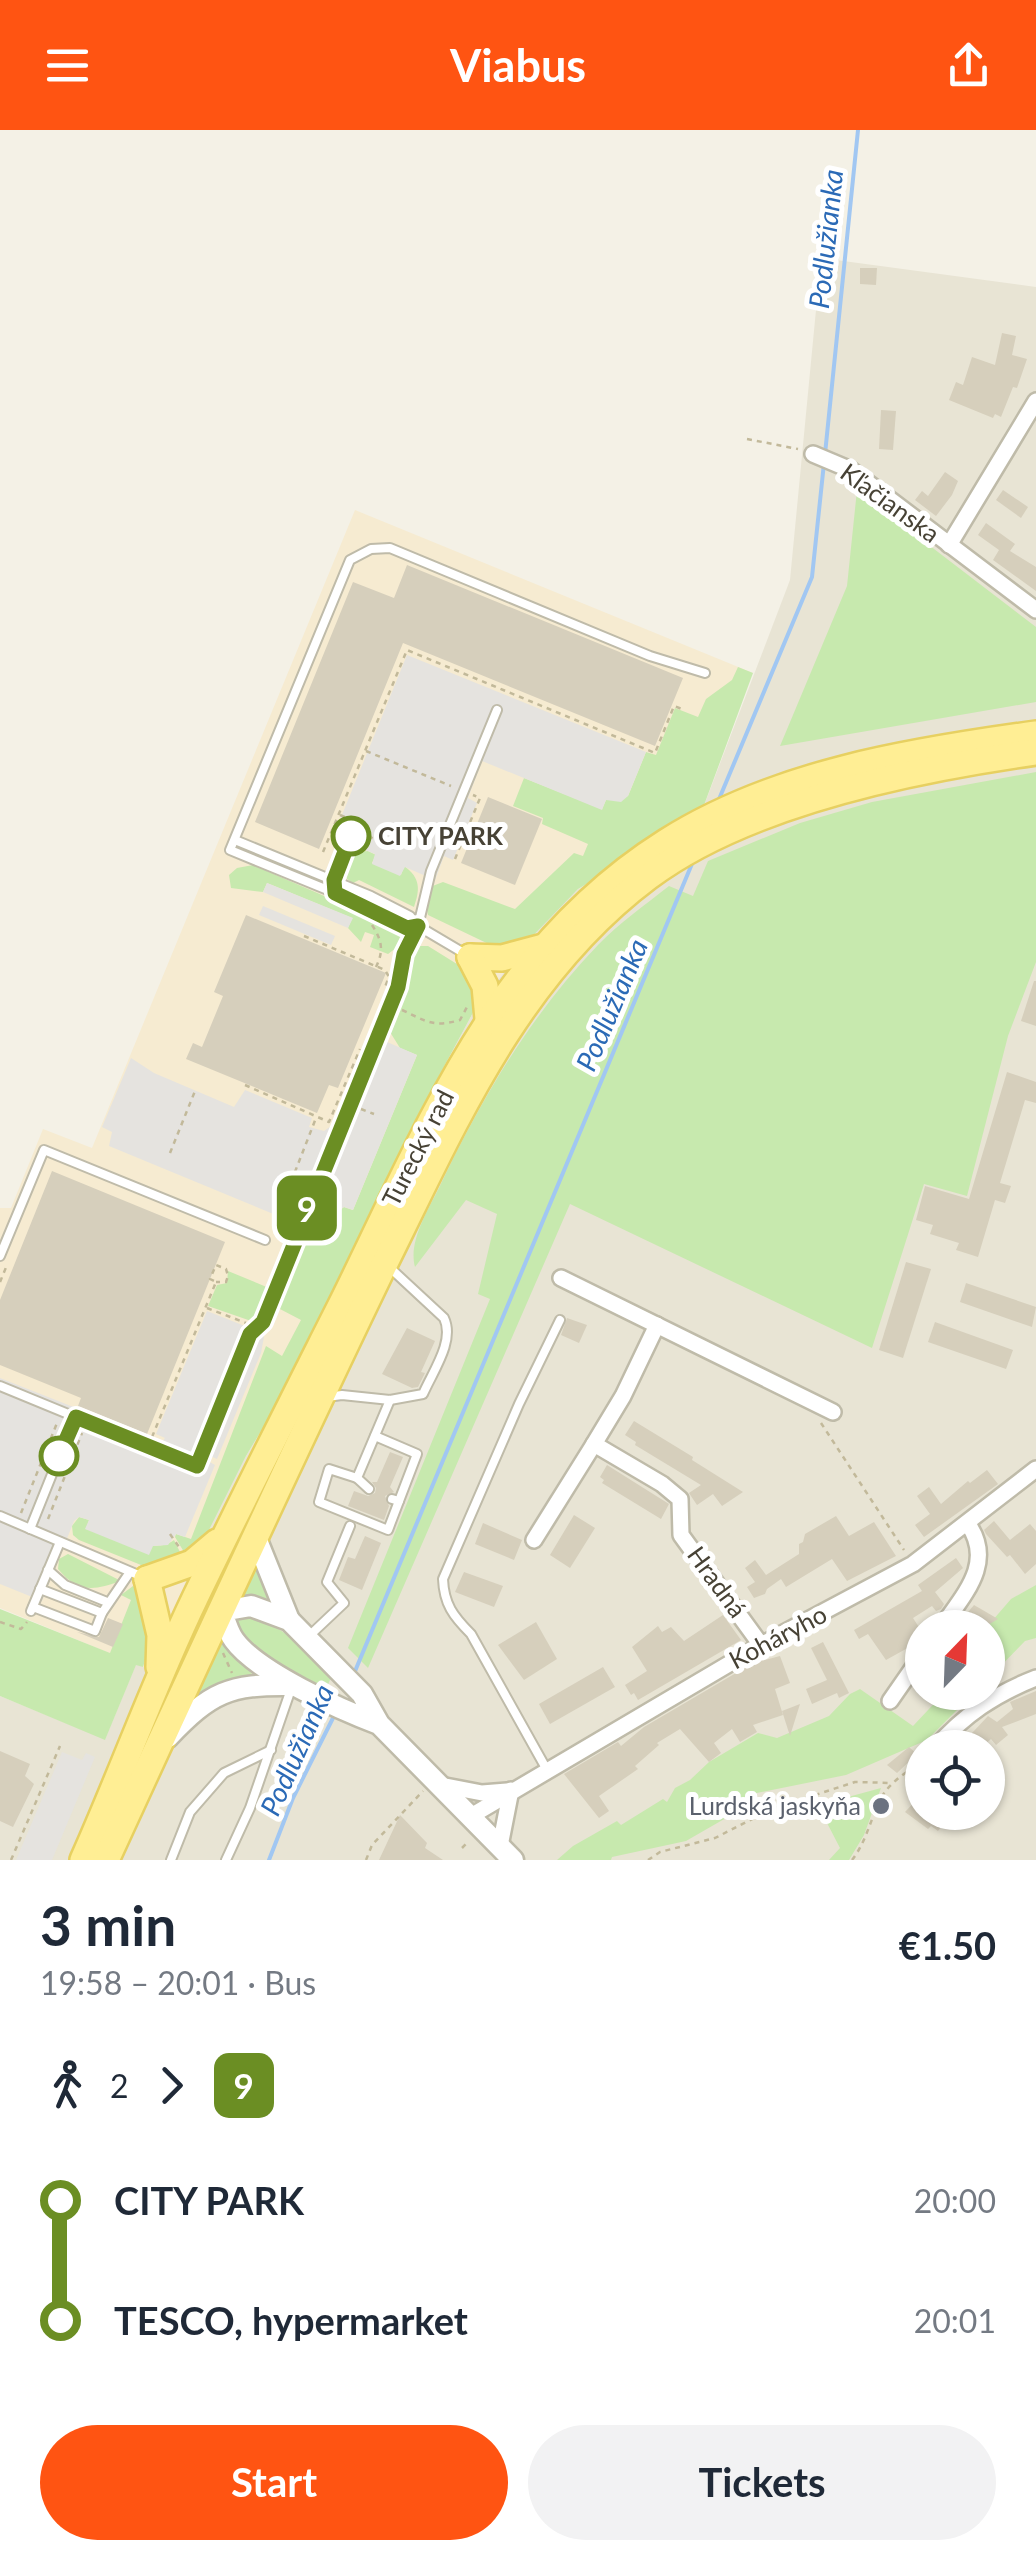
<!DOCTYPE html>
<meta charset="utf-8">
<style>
:root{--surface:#fff;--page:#f2f2f3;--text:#1f2937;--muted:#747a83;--accent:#ff5412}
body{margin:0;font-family:Lato,sans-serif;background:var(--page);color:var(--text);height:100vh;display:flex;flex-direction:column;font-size:38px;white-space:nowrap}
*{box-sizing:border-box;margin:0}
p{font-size:32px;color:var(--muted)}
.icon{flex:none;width:55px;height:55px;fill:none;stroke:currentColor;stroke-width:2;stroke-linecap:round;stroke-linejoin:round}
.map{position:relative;height:1730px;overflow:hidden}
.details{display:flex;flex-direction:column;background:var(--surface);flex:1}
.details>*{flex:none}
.badge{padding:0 20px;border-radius:15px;font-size:35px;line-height:65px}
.needle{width:65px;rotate:23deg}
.controls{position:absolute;left:905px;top:1480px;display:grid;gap:20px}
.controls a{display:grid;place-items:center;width:100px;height:100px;border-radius:50%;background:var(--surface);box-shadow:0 2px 8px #0004;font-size:50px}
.map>.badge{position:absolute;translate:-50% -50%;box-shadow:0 0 0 5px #fff}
.legs{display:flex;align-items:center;gap:15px;height:110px;padding:0 40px;font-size:32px}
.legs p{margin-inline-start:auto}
.overview{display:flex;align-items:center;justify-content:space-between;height:170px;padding:0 40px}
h1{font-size:55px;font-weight:700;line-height:75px}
.button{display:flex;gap:20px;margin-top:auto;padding:20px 40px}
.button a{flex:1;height:115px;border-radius:60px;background:var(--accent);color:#fff;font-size:40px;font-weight:700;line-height:115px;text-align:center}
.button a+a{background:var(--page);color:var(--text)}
ul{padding:0 40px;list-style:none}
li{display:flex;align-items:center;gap:35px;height:120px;font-size:38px}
li i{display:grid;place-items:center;width:15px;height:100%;margin:0 12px;background:currentColor}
li i::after{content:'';width:25px;height:25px;margin:-12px;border:8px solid;border-radius:50%;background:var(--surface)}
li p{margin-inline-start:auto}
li:first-child i{background:linear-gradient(#0000 50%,currentColor 0)}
li:last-child i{background:linear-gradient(currentColor 50%,#0000 0)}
header{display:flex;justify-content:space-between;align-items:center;height:130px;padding:0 40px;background:var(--accent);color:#fff;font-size:45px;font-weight:700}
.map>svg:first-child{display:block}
.residential{fill:#e8e4d4;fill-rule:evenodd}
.commercial{fill:#f6ebd1}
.green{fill:#c7e9ae}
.parking{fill:#e5e3df}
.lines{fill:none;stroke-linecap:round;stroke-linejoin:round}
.stream{stroke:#a1c7f2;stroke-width:4}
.building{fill:#d6cfbc}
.service-casing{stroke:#bfbba9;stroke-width:12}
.minor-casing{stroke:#bfbba9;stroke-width:20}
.tertiary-casing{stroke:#bfbba9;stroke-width:25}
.primary-casing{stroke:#e7d061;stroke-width:30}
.path{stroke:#c2b99a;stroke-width:2.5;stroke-dasharray:5 5;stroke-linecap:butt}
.service{stroke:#fff;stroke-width:8}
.minor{stroke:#fff;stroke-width:15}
.tertiary{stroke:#fff;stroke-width:20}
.primary{stroke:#ffee94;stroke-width:25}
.line-1-casing{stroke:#fff;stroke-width:22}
.line-1{stroke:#6b8e23;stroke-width:15}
.stop-1-dot{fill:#fff;stroke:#6b8e23;stroke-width:5}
.worship-dot{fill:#6b7280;stroke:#fff;stroke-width:4}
.labels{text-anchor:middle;stroke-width:10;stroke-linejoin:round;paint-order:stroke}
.street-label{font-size:25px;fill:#474235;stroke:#fff}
.stop-label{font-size:25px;font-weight:bold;fill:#474235;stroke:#fff;text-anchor:start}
.worship-label{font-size:25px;fill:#5b616d;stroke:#fff;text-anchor:end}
.water-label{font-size:28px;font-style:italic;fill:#2b6ab6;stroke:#fff}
</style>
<header><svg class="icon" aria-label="menu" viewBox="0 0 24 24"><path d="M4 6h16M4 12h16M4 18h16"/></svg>Viabus<svg class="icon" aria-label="share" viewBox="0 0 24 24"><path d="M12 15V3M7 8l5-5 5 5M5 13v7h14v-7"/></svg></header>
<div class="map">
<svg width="1036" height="1730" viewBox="0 0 1036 1730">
<rect width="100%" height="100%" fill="#f4f1e6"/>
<path class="residential" d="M821,128L1036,157V1730H0V1566L105,1609L136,1534L246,1326L291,1251L348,1142L410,1000L476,877L546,790L578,759L700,686L790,450ZM922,1498H988V1562H922ZM922,1618H988V1682H922Z"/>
<polygon class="commercial" points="355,380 753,543 620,731 578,759 546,790 476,877 410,1000 348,1142 291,1251 246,1326 204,1410 148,1539 0,1478 0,1078 11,1078 43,999 92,1018"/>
<g class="green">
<polygon points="857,360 1036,497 1036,572 780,616 847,456"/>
<polygon points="738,537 753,543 700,686 578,759 524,815 497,818 428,785 426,776 430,757 443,752 515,779 574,723 583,726 588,714 542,694 543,688 513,676 524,648 602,679 606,670 628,666 646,622 656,625 675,578 698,587 706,569 732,550"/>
<path d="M1036,642V832L1008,906L967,1066L924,1054L872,1218L570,1074L368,1538L348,1518L490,1169L478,1164L497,1084L466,1070L415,1137C408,1112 428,1080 439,1058C481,969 530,886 598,815C619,793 645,775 669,756L693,766L708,731L800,693L872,672Z"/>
<path d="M368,721L376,725L372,733L401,745L404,736C421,748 420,760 414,777L359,750L353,753L347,749C340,734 353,722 368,721Z"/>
<polygon points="253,735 398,798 402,807 400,815 388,824 370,817 374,805 365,802 361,812 348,798 352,788 267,753 263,762 231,758 229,745 237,738"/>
<path d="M419,816H428L473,844L476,877L410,1000L348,1142L291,1251L246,1326L204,1410L187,1427L175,1407L176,1404L191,1409L266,1216L282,1226L301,1190L278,1178L313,1090C325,1092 335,1084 344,1077L353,1080L417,925L400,918L390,902L407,858L411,830Z"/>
<polygon points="228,1141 269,1158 254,1192 208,1176 217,1155 227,1153"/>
<path d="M79,1387L89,1390L86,1399C109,1405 154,1426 174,1410L180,1422L178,1426L146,1437L79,1410L73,1405L72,1396Z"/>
<path d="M68,1424L121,1451C94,1460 79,1464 58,1439L59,1429Z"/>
<polygon points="254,1434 269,1469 267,1472 240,1465"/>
<polygon points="1036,1455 1036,1508 1025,1511 988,1549 986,1498 1011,1469"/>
<path d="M133,1456C155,1475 152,1512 143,1537L136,1535L105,1610L0,1566V1479L110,1523L131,1470L121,1465Z"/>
<path d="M237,1484C280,1491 303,1517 332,1545L327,1557C284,1541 254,1529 231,1487Z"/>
<polygon points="221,1510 252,1544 231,1550 192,1568"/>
<polygon points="860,1559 913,1596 944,1563 974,1563 927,1610 846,1645 752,1664 726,1688 686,1711 612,1727 611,1730 557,1730 573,1716 617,1691 621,1695 663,1669 667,1672 675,1658 690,1650 709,1632 758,1603 777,1608 829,1586 850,1564"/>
<polygon points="881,1658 864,1705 849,1730 829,1730 840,1718 826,1691 848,1667"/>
</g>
<g class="parking">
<polygon points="407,525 646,622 628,666 621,672 606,670 602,680 482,631 468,668 477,673 453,730 444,726 435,750 405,737 400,746 372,734 375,724 333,707"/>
<polygon points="267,753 353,788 348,798 263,762"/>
<polygon points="263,776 335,806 331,815 259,785"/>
<polygon points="371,905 417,925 353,1080 344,1077 326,1090 319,1091 294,1082 288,1090 109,1016 112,1002 102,997 131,928 154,943 234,977 245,960 312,988 309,997 324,1001 334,994"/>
<polygon points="207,1181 262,1203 264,1207 261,1223 217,1329 208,1325 206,1330 215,1335 185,1407 176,1404 168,1415 153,1416 149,1425 85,1399 89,1390 79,1387 74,1391 42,1471 0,1454 0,1248 162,1312 165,1308 156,1304"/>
<polygon points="62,1622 82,1630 86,1623 95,1627 52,1730 16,1730"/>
</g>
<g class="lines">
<g class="stream">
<polyline points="825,324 858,0"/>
<polyline points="717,674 812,447 824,333"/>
<polyline points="353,1546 694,729"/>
<polyline points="269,1730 293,1668 336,1582"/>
</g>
</g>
<g class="building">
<polygon points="860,138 877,138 876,155 860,154"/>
<polygon points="1002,203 1016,206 1012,225 1027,229 1017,258 1013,257 1001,287 995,284 993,288 949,270 956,252 963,255 972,227 995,235"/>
<polygon points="881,280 896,281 893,320 879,319"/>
<polygon points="945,342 958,351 952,365 936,386 915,370 922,361 928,366"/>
<polygon points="1003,360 1028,377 1021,388 996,370"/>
<polygon points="986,393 1015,414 1010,421 1036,437 1036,461 993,430 999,420 978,405"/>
<polygon points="407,435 683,548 655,616 403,513 319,719 255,692 353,452 394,468"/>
<polygon points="488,667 542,689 515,755 461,733"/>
<polygon points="246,785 386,843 338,958 329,955 317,983 186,929 193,913 202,917 223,866 214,862"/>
<polygon points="1034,851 1036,851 1036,896 1021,891"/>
<polygon points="1007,942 1036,952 1036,973 1025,970 1000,1053 1011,1056 1005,1073 995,1070 978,1127 956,1120 959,1113 930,1104 933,1095 916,1090 925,1056 969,1069"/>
<polygon points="52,1041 225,1112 147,1304 78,1276 81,1268 0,1235 0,1170"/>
<polygon points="906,1132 931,1139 903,1228 879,1220"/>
<polygon points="966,1153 1036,1177 1032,1197 960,1172"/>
<polygon points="567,1188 587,1195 579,1213 561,1205"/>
<polygon points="935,1192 1013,1220 1006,1239 928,1212"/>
<polygon points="407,1198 435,1211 421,1242 425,1243 418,1257 412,1258 382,1244"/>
<polygon points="634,1291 693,1327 692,1330 743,1362 722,1376 713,1364 697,1375 689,1363 701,1355 635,1315 636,1312 625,1305"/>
<polygon points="390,1322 403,1327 390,1357 394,1362 385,1366 389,1376 384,1390 348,1376 354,1361 368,1366 375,1363 376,1358 372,1352 377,1352"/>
<polygon points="607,1335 669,1374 661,1389 602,1353 604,1350 600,1347"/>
<polygon points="987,1340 998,1354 924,1407 915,1395 930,1384 917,1366 929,1357 941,1374 968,1351 970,1353"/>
<polygon points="574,1385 595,1398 570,1438 550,1425"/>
<polygon points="836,1386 849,1406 874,1392 896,1426 847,1451 832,1429 786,1457 781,1449 767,1459 765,1464 754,1468 747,1457 755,1452 745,1438 755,1430 766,1445 799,1424 799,1414 803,1412 805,1404"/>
<polygon points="994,1391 1010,1410 1030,1394 1036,1401 1036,1434 1025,1444 1010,1425 1007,1427 986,1404 984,1400"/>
<polygon points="483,1393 522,1410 514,1430 475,1414"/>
<polygon points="365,1406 381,1413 362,1460 339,1450 348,1427 355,1429"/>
<polygon points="956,1428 963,1438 935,1462 944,1474 941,1479 936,1481 932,1476 913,1488 922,1502 922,1510 886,1530 868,1504 859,1509 854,1500 922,1461 918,1455"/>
<polygon points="464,1442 503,1456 494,1477 455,1462"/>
<polygon points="974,1475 998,1489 983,1498 955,1498"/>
<polygon points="723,1485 741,1510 638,1570 634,1563 631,1565 625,1555 647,1541 632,1517 658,1496 662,1502 671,1497 684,1511"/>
<polygon points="108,1488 123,1494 113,1517 77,1502 99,1507"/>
<polygon points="536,1492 557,1529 524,1550 498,1515"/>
<polygon points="823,1512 849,1563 839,1568 837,1563 812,1574 806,1559 827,1550 811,1518"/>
<polygon points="780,1526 790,1553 775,1559 783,1585 753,1595 757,1602 740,1612 732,1599 714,1613 721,1623 709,1632 680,1599 657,1613 659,1615 635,1636 638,1639 599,1666 609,1681 599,1688 564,1644 618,1612 621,1616 644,1597 753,1533"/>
<polygon points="603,1537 615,1557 550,1594 539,1574"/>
<polygon points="1036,1561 1036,1584 1002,1597 1008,1605 996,1615 991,1609 981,1618 958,1618 988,1586 997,1592 1013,1579 1010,1572"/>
<polygon points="800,1574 790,1606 782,1581"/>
<polygon points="909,1617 917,1624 897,1643 887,1635"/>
<polygon points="0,1621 30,1634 25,1646 34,1654 13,1697 0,1691"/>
<polygon points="922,1664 922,1682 952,1682 938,1701 931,1696 928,1699 905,1682"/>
<polygon points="400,1685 427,1713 425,1718 443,1730 379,1730"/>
</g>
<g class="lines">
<defs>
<g id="service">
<polyline points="235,710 371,766 410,786 418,796 467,825"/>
<polyline points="334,754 351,706"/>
<polyline points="418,796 407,798 335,763 230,720 350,430 371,419 390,418 650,526 705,543"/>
<polyline points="0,1126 44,1020 265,1110"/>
<polyline points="0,1256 197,1337 250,1204 263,1192 398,857 404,824 418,796 431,741 497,580"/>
<path d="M327,1267L342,1265L390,1270L423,1264C433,1241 455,1211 444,1188L388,1136"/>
<polyline points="375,1306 417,1324 399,1371 392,1369"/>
<polyline points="357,1348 329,1339 319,1372 388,1400 399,1371"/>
<polyline points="369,1359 357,1348 390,1270"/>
<polyline points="0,1386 143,1447"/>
<polyline points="30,1399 75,1287"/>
<polyline points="48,1440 65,1455 107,1472"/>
<polyline points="40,1459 102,1483 130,1442"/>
<polyline points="33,1477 95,1501 102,1483"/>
<polyline points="31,1481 60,1412"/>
<polyline points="308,1507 344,1473 327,1452 350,1396"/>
<path d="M547,1640L471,1504C453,1486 444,1474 443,1449L519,1274L560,1190"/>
<polyline points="171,1730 190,1682 224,1643 271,1620"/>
<polyline points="226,1730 250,1678 291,1559"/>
</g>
<g id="minor">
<polyline points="813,324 851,340 1036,480"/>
<polyline points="949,415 1036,271"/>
<polyline points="561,1148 833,1282"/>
<polyline points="657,1195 623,1266 594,1314 662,1354 680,1369 681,1405 761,1515"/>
<polyline points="534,1410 594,1314"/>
<path d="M941,1498C964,1464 995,1433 968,1394"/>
<polyline points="890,1571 922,1525"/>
<path d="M935,1618C964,1585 995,1564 1036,1548"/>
<polyline points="440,1655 482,1663 507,1661"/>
<polyline points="471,1686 761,1515 913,1434 1036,1339"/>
<polyline points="500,1716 511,1660"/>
</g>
<g id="tertiary">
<polyline points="256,1408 289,1490"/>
<path d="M379,1594C341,1580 257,1542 234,1510C228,1502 225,1490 222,1481L251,1476L289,1490L362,1564L379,1594L513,1730"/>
<path d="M168,1607C211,1562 229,1554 291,1555"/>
</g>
<g id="primary">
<polyline points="470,827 502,828 543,817"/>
<polyline points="470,827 485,856 488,889"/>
<polyline points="147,1449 160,1505 159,1537"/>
<polyline points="147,1449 192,1433 217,1412"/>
<path d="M83,1730C122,1643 154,1553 195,1468C242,1370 291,1274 340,1177C427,1003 493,821 666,712C775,643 911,621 1036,604"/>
<path d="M106,1730C198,1530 289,1331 385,1133C455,992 517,845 648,747C747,673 915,639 1036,622"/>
</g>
</defs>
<use href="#service" class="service-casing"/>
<use href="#minor" class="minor-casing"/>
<use href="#tertiary" class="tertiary-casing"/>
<use href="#primary" class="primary-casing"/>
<g class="path">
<polyline points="747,309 798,319"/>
<polyline points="366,621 451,656"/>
<polyline points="340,685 366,695 367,706 387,714"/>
<polyline points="323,722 407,520 655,623 674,576 682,579"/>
<polyline points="455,729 480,668 473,665"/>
<path d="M372,795C382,810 384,821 376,837"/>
<polyline points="304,806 385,840 389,847 385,857"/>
<path d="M402,880C426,891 433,898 460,890L467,877"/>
<polyline points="245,955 329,992 360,919"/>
<polyline points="361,979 374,984"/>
<polyline points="170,1023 195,961"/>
<polyline points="284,1070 316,988"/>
<polyline points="0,1152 7,1135"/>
<polyline points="207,1178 246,1193"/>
<polyline points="821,1293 904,1420"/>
<polyline points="152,1307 216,1152 210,1149 216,1135 226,1139 228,1146 226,1152 216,1152"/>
<polyline points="21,1383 57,1293"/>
<polyline points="48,1389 82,1303"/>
<polyline points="170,1404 179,1417"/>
<polyline points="0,1492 21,1499 27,1492"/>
<polyline points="223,1523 232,1543"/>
<polyline points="462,1718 468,1712"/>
<polyline points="11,1730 60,1616"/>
<polyline points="366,1730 372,1715 423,1661"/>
<polyline points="648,1730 660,1722 715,1708 772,1679 855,1652 892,1653"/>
<path d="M852,1730C866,1712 870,1691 880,1670C888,1653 907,1642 922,1631"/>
</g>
<use href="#service" class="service"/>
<use href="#minor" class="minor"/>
<use href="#tertiary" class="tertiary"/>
<use href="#primary" class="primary"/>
</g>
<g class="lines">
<defs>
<polyline id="line-1" points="59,1326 76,1287 197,1336 250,1204 263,1192 398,857 404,824 418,796 407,798 335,763 334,750 351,706"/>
</defs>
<use href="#line-1" class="line-1-casing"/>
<use href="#line-1" class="line-1"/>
</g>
<g class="stop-1-dot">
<circle cx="351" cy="706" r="18"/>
<circle cx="59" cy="1326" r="18"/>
</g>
<circle class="worship-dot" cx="881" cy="1676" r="10"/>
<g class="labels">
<g class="street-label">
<text transform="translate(890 373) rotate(36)" y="9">Kľačianska</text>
<text transform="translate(418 1018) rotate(-63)" y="9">Turecký rad</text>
<text transform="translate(717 1452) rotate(54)" y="9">Hradná</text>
<text transform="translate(778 1507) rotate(-28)" y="9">Koháryho</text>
</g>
<g class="stop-label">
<text x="378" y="715">CITY PARK</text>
</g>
<g class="worship-label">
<text x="861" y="1685">Lurdská jaskyňa</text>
</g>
<g class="water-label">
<text transform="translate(826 109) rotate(-84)" y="10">Podlužianka</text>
<text transform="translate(612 875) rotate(-67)" y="10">Podlužianka</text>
<text transform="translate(297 1620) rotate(-66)" y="10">Podlužianka</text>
</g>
</g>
</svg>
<div class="controls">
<a><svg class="needle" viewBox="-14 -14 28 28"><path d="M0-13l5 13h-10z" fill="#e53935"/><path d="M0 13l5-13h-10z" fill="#747a83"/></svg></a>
<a><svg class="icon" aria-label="locate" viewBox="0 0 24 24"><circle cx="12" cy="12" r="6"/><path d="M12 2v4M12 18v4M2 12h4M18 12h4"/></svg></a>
</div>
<b class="badge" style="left:307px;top:1078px;background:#6b8e23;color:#fff">9</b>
</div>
<section class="details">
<div class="overview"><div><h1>3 min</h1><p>19:58 – 20:01 · Bus</p></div><b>€1.50</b></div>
<div class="legs"><svg class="icon" aria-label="walk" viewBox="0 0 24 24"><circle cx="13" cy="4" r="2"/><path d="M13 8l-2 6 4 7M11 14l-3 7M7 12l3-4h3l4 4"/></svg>2<svg class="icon" aria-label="forward" viewBox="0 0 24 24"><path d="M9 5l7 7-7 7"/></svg><b class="badge" style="background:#6b8e23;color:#fff">9</b></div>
<ul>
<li><i style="color:#6b8e23"></i><b>CITY PARK</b><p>20:00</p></li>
<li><i style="color:#6b8e23"></i><b>TESCO, hypermarket</b><p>20:01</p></li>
</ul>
<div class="button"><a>Start</a><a>Tickets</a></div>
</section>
